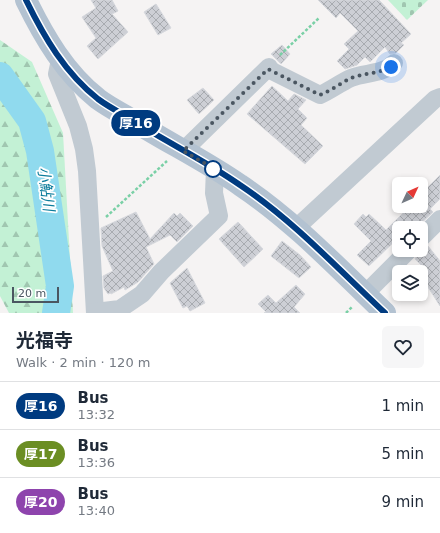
<!DOCTYPE html>
<meta charset="utf-8">
<style>
:root{--surface:#fff;--page:#f6f6f7;--text:#1f2937;--muted:#747a83;--line:#e0e1e3}
body{margin:0;font-family:"DejaVu Sans","Noto Sans JP",sans-serif;background:var(--page);color:var(--text);height:100vh;display:flex;flex-direction:column;font-size:15px;white-space:nowrap}
*{box-sizing:border-box;margin:0}
p{font-size:13px;color:var(--muted)}
.icon{flex:none;width:22px;height:22px;fill:none;stroke:currentColor;stroke-width:2;stroke-linecap:round;stroke-linejoin:round}
.map{position:relative;height:313px;overflow:hidden}
.drawer{display:flex;flex-direction:column;background:var(--surface);flex:1}
.drawer>*{flex:none}
.badge{padding:0 8px;border-radius:13px;font-size:14px;line-height:26px}
.needle{width:26px;rotate:46deg}
.controls{position:absolute;left:392px;top:177px;display:grid;gap:8px}
.controls a{display:grid;place-items:center;width:36px;height:36px;border-radius:6px;background:var(--surface);box-shadow:0 2px 6px #0003;font-size:20px}
.scale{position:absolute;left:12px;bottom:10px;width:47px;box-sizing:border-box;padding-left:4px;border:2px solid #4a5661;border-top:0;font-size:11px;line-height:14px;white-space:nowrap;color:#4a5661;-webkit-text-stroke:3px #fff;paint-order:stroke}
.you{position:absolute;width:20px;height:20px;margin:-10px;border:3px solid #fff;border-radius:50%;background:#1a73e8;box-shadow:0 0 0 6px #1a73e833}
.map>.badge{position:absolute;translate:-50% -50%;box-shadow:0 0 0 2px #fff}
.round{display:grid;place-items:center;flex:none;width:42px;height:42px;border-radius:6px;background:var(--page)}
.summary{display:flex;align-items:center;justify-content:space-between;height:68px;padding:0 16px}
h1{font-size:19px;font-weight:700;line-height:30px}
ul{padding:0;list-style:none}
li{display:flex;align-items:center;gap:12px;height:48px;padding:0 16px;border-top:1px solid var(--line)}
li div{flex:1}
li b{display:block;font-size:15px}
li em{font-style:normal}
li .badge{min-width:44px;font-weight:700;text-align:center}
.map>svg:first-child{display:block}
.forest{fill:url(#forest-firs)}
.cemetery{fill:url(#cemetery-stones)}
.lines{fill:none;stroke-linecap:round;stroke-linejoin:round}
.river{stroke:#90daee;stroke-width:28}
.building{fill:url(#building-cross-hatch);stroke:#d7d9de}
.path{stroke:#7ad0a6;stroke-width:2.5;stroke-dasharray:3 2;stroke-linecap:butt}
.minor{stroke:#c1cad2;stroke-width:18}
.major{stroke:#b3c2d1;stroke-width:22}
.line-casing{stroke:#fff;stroke-width:9}
.line{stroke:#003b80;stroke-width:6}
.walk{stroke:#4a5661;stroke-width:4;stroke-dasharray:0 7.2}
.stop-dot{fill:#fff;stroke:#003b80;stroke-width:2}
.labels{text-anchor:middle;stroke-width:3.5;stroke-linejoin:round;paint-order:stroke}
.water-label{font-size:15px;font-style:italic;fill:#0c7c9b;stroke:#fff}
</style>
<div class="map">
<svg width="440" height="313" viewBox="0 0 440 313">
<defs>
<pattern id="forest-firs" width="22" height="20" patternUnits="userSpaceOnUse"><rect width="22" height="20" fill="#c3f1d5"/><path d="M5 1l3.5 6h-7zM16 11l3.5 6h-7z" fill="#a0c6b0"/></pattern>
<pattern id="cemetery-stones" width="16" height="16" patternUnits="userSpaceOnUse"><rect width="16" height="16" fill="#c3f1d5"/><path d="M2 7V4a2 2 0 0 1 4 0v3zM10 15v-3a2 2 0 0 1 4 0v3z" fill="#a0c6b0"/></pattern>
<pattern id="building-cross-hatch" width="8" height="8" patternUnits="userSpaceOnUse"><rect width="8" height="8" fill="#cdcfd5"/><path d="M0 0l8 8M0 8l8-8" fill="none" stroke="#a8abb0"/></pattern>
</defs>
<rect width="100%" height="100%" fill="#f5f3f3"/>
<polygon class="forest" points="0,40 32,62 63,133 73,313 9,313 0,296"/>
<polygon class="cemetery" points="388,0 428,0 407,20"/>
<g class="lines">
<polyline class="river" points="0,76 32,121 40,151 60,286 56,313"/>
</g>
<g class="building">
<polygon points="91,0 112,0 118,11 112,14 128,32 98,59 87,46 96,38 82,17 96,8"/>
<polygon points="318,0 379,0 411,34 401,43 404,45 396,53 390,54 385,47 370,62 365,57 357,65 345,69 337,61 349,49 344,44 358,31 340,13 336,18"/>
<polygon points="156,4 171,28 158,35 144,12"/>
<polygon points="282,45 290,54 281,64 271,54"/>
<polygon points="272,86 288,101 294,94 306,100 298,109 307,118 301,125 323,146 305,164 247,114"/>
<polygon points="203,88 214,100 199,114 187,100"/>
<polygon points="440,175 440,199 430,209 433,212 416,228 399,228 399,237 369,266 357,255 371,241 354,224 363,214 366,217 369,214 386,230 410,206 421,206 421,194"/>
<polygon points="136,212 150,239 174,213 177,216 180,213 193,226 177,242 170,235 146,247 154,264 138,282 125,290 124,287 111,294 111,293 108,294 104,288 103,276 113,271 102,246 101,228"/>
<polygon points="238,222 263,249 244,267 219,239"/>
<polygon points="282,241 300,255 311,267 299,278 271,256"/>
<polygon points="428,246 440,261 440,306 421,276 421,265 415,259 419,252"/>
<polygon points="187,268 205,303 190,311 187,306 183,308 170,283"/>
<polygon points="296,285 305,294 294,307 300,313 264,313 266,312 258,304 268,295 276,303"/>
</g>
<g class="lines">
<g class="path">
<polyline points="280,55 319,18"/>
<polyline points="106,217 167,161"/>
<polyline points="346,313 352,307"/>
</g>
<g class="minor">
<polyline points="60,60 57,74 78,126 84,149 87,171 95,313"/>
<path d="M268,69L320,95C331,90 340,83 351,78C365,72 382,75 394,63"/>
<polyline points="183,151 269,67"/>
<polyline points="296,228 435,99 440,97"/>
<polyline points="421,238 440,219"/>
<polyline points="365,294 409,250"/>
<polyline points="95,312 120,309 142,294 161,272 219,216 214,193 215,169"/>
</g>
<path class="major" d="M26,0C44,37 65,73 98,99C106,105 115,110 124,115C162,140 203,159 240,185C294,221 339,269 385,313"/>
</g>
<g class="lines">
<defs>
<path id="line" d="M26,0C44,37 65,73 98,99C106,105 115,110 124,115C162,140 203,159 240,185C294,221 338,269 385,313"/>
</defs>
<use href="#line" class="line-casing"/>
<use href="#line" class="line"/>
<path class="walk" d="M213,169H215L183,151L268,69L320,95C332,90 341,83 351,78C364,73 378,74 391,67"/>
</g>
<circle class="stop-dot" cx="213" cy="169" r="8"/>
<g class="labels">
<g class="water-label">
<text transform="translate(46 189) rotate(82)" y="5">小鮎川</text>
</g>
</g>
</svg>
<div class="controls">
<a><svg class="needle" viewBox="-14 -14 28 28"><path d="M0-13l5 13h-10z" fill="#e53935"/><path d="M0 13l5-13h-10z" fill="#747a83"/></svg></a>
<a><svg class="icon" aria-label="locate" viewBox="0 0 24 24"><circle cx="12" cy="12" r="6"/><path d="M12 2v4M12 18v4M2 12h4M18 12h4"/></svg></a>
<a><svg class="icon" aria-label="layers" viewBox="0 0 24 24"><path d="M12 4l9 5-9 5-9-5zM3 14l9 5 9-5"/></svg></a>
</div>
<div class="scale">20 m</div>
<div class="you" style="left:391px;top:67px"></div>
<b class="badge" style="left:136px;top:123px;background:#003b80;color:#fff">厚16</b>
</div>
<section class="drawer">
<div class="summary"><div><h1>光福寺</h1><p>Walk · 2 min · 120 m</p></div><a class="round"><svg class="icon" aria-label="heart" viewBox="0 0 24 24"><path d="M12 20l-8-8c-3-5 5-10 8-4 3-6 11-1 8 4z"/></svg></a></div>
<ul>
<li><span class="badge" style="background:#003b80;color:#fff">厚16</span><div><b>Bus</b><p>13:32</p></div><em>1 min</em></li>
<li><span class="badge" style="background:#6b8e23;color:#fff">厚17</span><div><b>Bus</b><p>13:36</p></div><em>5 min</em></li>
<li><span class="badge" style="background:#8e44ad;color:#fff">厚20</span><div><b>Bus</b><p>13:40</p></div><em>9 min</em></li>
</ul>
</section>
